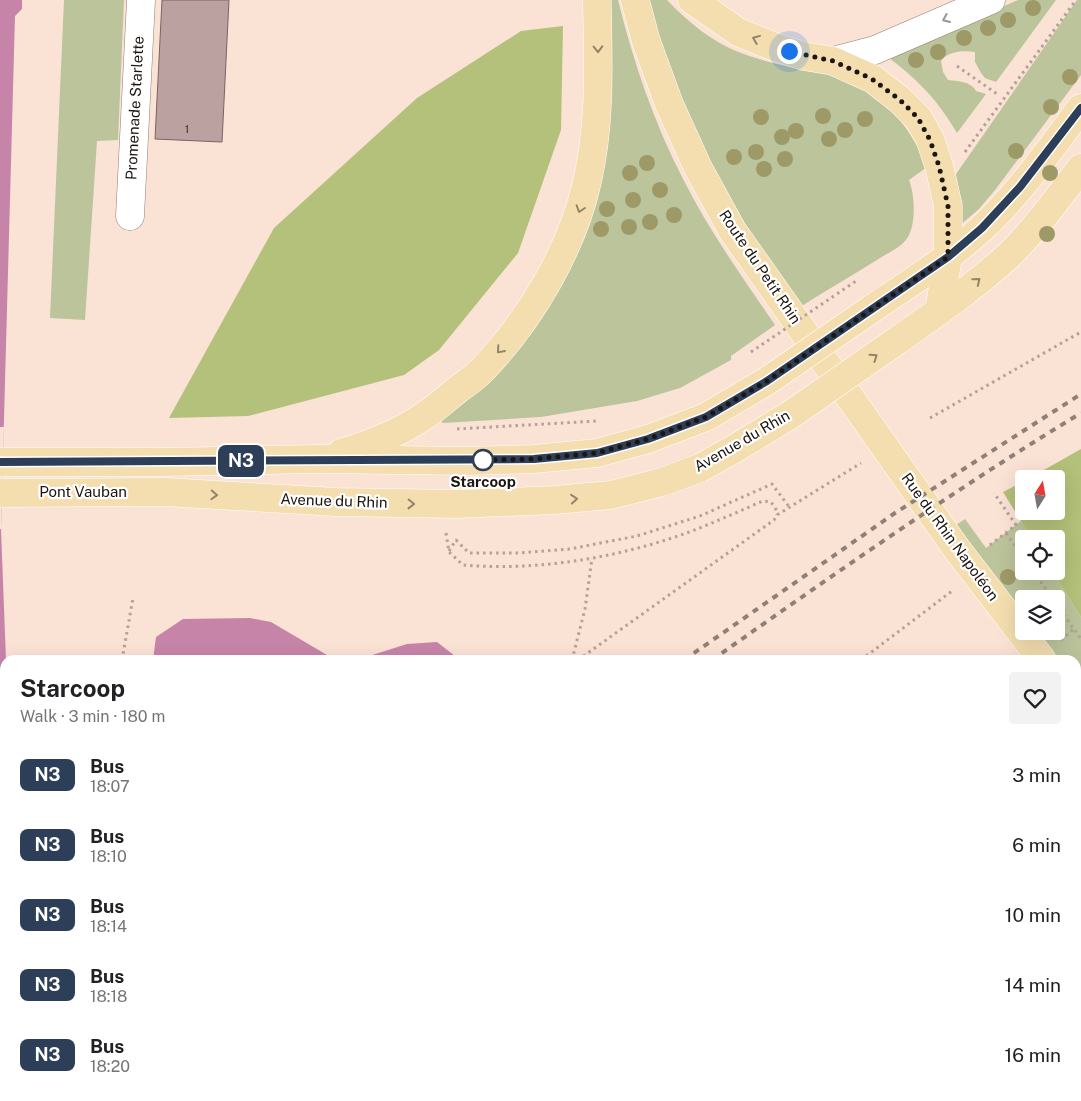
<!DOCTYPE html>
<meta charset="utf-8">
<style>
:root{--surface:#fff;--page:#f2f2f2;--text:#202124;--muted:#757577}
body{margin:0;font-family:"Public Sans",sans-serif;background:var(--page);color:var(--text);height:100vh;display:flex;flex-direction:column;font-size:19px;white-space:nowrap}
*{box-sizing:border-box;margin:0}
p{font-size:16px;color:var(--muted)}
.icon{flex:none;width:28px;height:28px;fill:none;stroke:currentColor;stroke-width:2;stroke-linecap:round;stroke-linejoin:round}
.map{position:relative;flex:1;overflow:hidden}
.drawer{position:absolute;left:0px;top:655px;width:1081px;height:446px;display:flex;flex-direction:column;background:var(--surface);border-radius:15px 15px 0 0;box-shadow:0 5px 20px #0002}
.drawer>*{flex:none}
.badge{padding:0 10px;border-radius:8px;font-size:18px;line-height:32px}
.needle{width:32px;rotate:11deg}
.fabs{position:absolute;left:1015px;top:470px;display:grid;gap:10px}
.fabs a{display:grid;place-items:center;width:50px;height:50px;border-radius:5px;background:var(--surface);box-shadow:0 5px 20px #0002;font-size:25px}
.you{position:absolute;width:25px;height:25px;margin:-12px;border:4px solid #fff;border-radius:50%;background:#1a73e8;box-shadow:0 0 0 8px #1a73e833}
.map>.badge{position:absolute;translate:-50% -50%;box-shadow:0 0 0 2px #fff}
.round{display:grid;place-items:center;flex:none;width:52px;height:52px;border-radius:5px;background:var(--page)}
.head{display:flex;align-items:center;justify-content:space-between;height:85px;padding:0 20px}
h1{font-size:24px;font-weight:700;line-height:38px}
ul{padding:0;list-style:none}
li{display:flex;align-items:center;gap:15px;height:70px;padding:0 20px}
li div{flex:1}
li b{display:block;font-size:19px}
li em{font-style:normal}
li .badge{min-width:55px;font-weight:700;text-align:center}
.map>svg:first-child{display:block}
.green{fill:#bbc49b}
.forest{fill:#b3c17a}
.water{fill:#c784a9}
.pier{fill:#fae2d5}
.building{fill:#bca1a1;stroke:#7c6363}
.lines{fill:none;stroke-linecap:round;stroke-linejoin:round}
.minor-casing{stroke:#937e72;stroke-width:29}
.major-casing{stroke:#fff;stroke-width:29}
.path{stroke:#b4a197;stroke-width:3;stroke-dasharray:2.5 4;stroke-linecap:butt}
.minor{stroke:#fff;stroke-width:28}
.major{stroke:#f4deb0;stroke-width:28}
.rail{stroke:#907f76;stroke-width:4;stroke-dasharray:6 6;stroke-linecap:butt}
.major-bridge-casing{stroke:#fff;stroke-width:29;stroke-linecap:butt}
.path-bridge{stroke:#b4a197;stroke-width:3;stroke-dasharray:2.5 4;stroke-linecap:butt}
.major-bridge{stroke:#f4deb0;stroke-width:28}
.tree{fill:#9e9a68}
.oneway{stroke:#999693}
.oneway2{stroke:#938468}
.line-casing{stroke:#fff;stroke-width:11}
.line{stroke:#2d3e58;stroke-width:8}
.walk{stroke:#1d1510;stroke-width:5;stroke-dasharray:0 9}
.stop-dot{fill:#fff;stroke:#2d3e58;stroke-width:2.5}
.labels{text-anchor:middle;stroke-width:4.5;stroke-linejoin:round;paint-order:stroke}
.number-label{font-size:12px;fill:#453834}
.street-label{font-size:15px;fill:#1d1510;stroke:#fff}
.stop-label{font-size:15px;font-weight:bold;fill:#1d1510;stroke:#fff}
</style>
<div class="map">
<svg width="1081" height="1101" viewBox="0 0 1081 1101">
<rect width="100%" height="100%" fill="#fae2d5"/>
<g class="green">
<polygon points="64,0 124,0 118,140 97,141 85,320 50,318"/>
<path d="M606,0H618C633,61 654,123 683,179C709,231 743,278 775,325L731,356V360L680,388L637,401L541,417L443,423L437,417L570,254Z"/>
<path d="M648,0H667C688,22 712,42 741,53C762,61 784,66 807,70C814,72 822,71 829,73C878,90 908,120 927,167L909,180C915,195 917,228 905,241C899,248 888,253 880,258C853,275 827,290 800,307L738,216L693,129L666,62Z"/>
<path d="M1018,0H1056L996,82L985,78L981,73L975,62V52C964,50 947,51 941,61L943,72L948,80C958,81 972,82 976,91L986,94L957,133C937,99 919,81 888,57Z"/>
<polygon points="1077,0 1081,0 1081,75 995,190 979,209 959,226 954,177"/>
<polygon points="965,519 986,548 1021,521 1032,539 1024,539 1024,571 1052,571 1081,617 1081,689 1076,683 1076,660 1058,660 1035,631 1056,631 1056,599 1024,599 1024,616 956,525"/>
</g>
<g class="forest">
<polygon points="563,26 561,130 518,253 439,350 404,375 248,416 169,418 274,228 417,98 521,31"/>
<polygon points="1081,449 1081,617 1052,571 1056,571 1056,539 1032,539 1003,492 1024,481 1024,511 1056,511 1056,479 1028,479"/>
</g>
<g class="water">
<polygon points="0,0 22,0 22,9 15,16 1,529 6,660 5,1096 57,1096 58,1101 0,1101"/>
<polygon points="250,618 271,622 327,655 366,657 407,644 437,642 455,656 456,660 153,660 156,637 183,619"/>
</g>
<polygon class="pier" points="0,427 4,427 1,529 0,529"/>
<polygon class="building" points="162,0 229,0 222,142 155,139"/>
<g class="lines">
<defs>
<g id="minor">
<polyline points="833,61 875,50 991,0"/>
<polyline points="130,216 141,0"/>
</g>
<g id="major">
<polyline points="635,0 646,41 669,104 698,168 732,230 956,548 1042,660"/>
<polyline points="692,0 738,32 775,47 803,56 833,61 873,79 900,100 918,118 930,139 939,166 948,206 948,257 939,311"/>
<path d="M873,308C910,283 948,259 981,229C1019,194 1050,149 1081,108"/>
<path d="M898,340C935,314 974,287 1008,256C1035,230 1058,198 1081,168"/>
<path d="M341,453C368,445 401,432 424,416C436,408 446,399 457,390C466,383 476,377 483,369C531,319 572,249 587,182C601,122 598,61 597,0"/>
<polyline points="0,462 164,462 320,459 467,461 534,459 597,453 648,439 706,417 767,381"/>
<polyline points="0,493 165,492 336,502 457,504 555,500 611,495 662,482 700,468 734,449 790,415"/>
<polyline points="1076,704 1081,710"/>
</g>
</defs>
<use href="#minor" class="minor-casing"/>
<use href="#major" class="major-casing"/>
<g class="path">
<polyline points="957,66 997,94"/>
<polyline points="965,152 1076,0"/>
<polyline points="930,418 1081,332"/>
<polyline points="457,429 596,421"/>
<path d="M446,533L449,552L463,565C535,571 610,559 678,536C707,526 735,513 763,501L771,502L777,511V515"/>
<polyline points="1006,533 1024,558"/>
<polyline points="990,545 1016,525 994,493"/>
<polyline points="449,551 456,540 469,553 519,553 570,549 637,536 700,516 772,484 790,508"/>
<polyline points="1033,571 1053,599"/>
<polyline points="1056,604 1081,639"/>
<polyline points="1061,640 1074,629"/>
<polyline points="122,660 133,598"/>
<polyline points="572,660 585,609 592,558"/>
<polyline points="578,660 774,520 777,515 861,463"/>
<polyline points="861,660 952,591"/>
</g>
<use href="#minor" class="minor"/>
<use href="#major" class="major"/>
<g class="rail">
<polyline points="684,660 895,513 1081,394"/>
<path d="M712,660C833,575 954,490 1081,413"/>
<polyline points="145,1101 150,1096"/>
<polyline points="168,1101 173,1096"/>
</g>
<defs>
<g id="major-bridge">
<polyline points="767,381 873,308"/>
<polyline points="790,415 898,340"/>
</g>
</defs>
<use href="#major-bridge" class="major-bridge-casing"/>
<polyline class="path-bridge" points="751,352 856,281"/>
<use href="#major-bridge" class="major-bridge"/>
</g>
<g class="tree">
<circle cx="1033" cy="8" r="8"/>
<circle cx="1008" cy="20" r="8"/>
<circle cx="988" cy="28" r="8"/>
<circle cx="964" cy="38" r="8"/>
<circle cx="938" cy="52" r="8"/>
<circle cx="916" cy="60" r="8"/>
<circle cx="1070" cy="77" r="8"/>
<circle cx="1051" cy="107" r="8"/>
<circle cx="823" cy="116" r="8"/>
<circle cx="761" cy="117" r="8"/>
<circle cx="865" cy="119" r="8"/>
<circle cx="845" cy="130" r="8"/>
<circle cx="796" cy="131" r="8"/>
<circle cx="782" cy="137" r="8"/>
<circle cx="829" cy="139" r="8"/>
<circle cx="1016" cy="151" r="8"/>
<circle cx="756" cy="152" r="8"/>
<circle cx="734" cy="157" r="8"/>
<circle cx="785" cy="159" r="8"/>
<circle cx="647" cy="163" r="8"/>
<circle cx="764" cy="169" r="8"/>
<circle cx="630" cy="173" r="8"/>
<circle cx="1050" cy="173" r="8"/>
<circle cx="660" cy="190" r="8"/>
<circle cx="633" cy="200" r="8"/>
<circle cx="607" cy="209" r="8"/>
<circle cx="674" cy="215" r="8"/>
<circle cx="650" cy="222" r="8"/>
<circle cx="629" cy="227" r="8"/>
<circle cx="601" cy="229" r="8"/>
<circle cx="1047" cy="234" r="8"/>
<circle cx="1008" cy="577" r="8"/>
</g>
<defs><path id="oneway-chevron" d="M-2-3.5L2.5 0L-2 3.5" fill="none" stroke-width="1.6" stroke-linecap="round" stroke-linejoin="round" transform="scale(1.25)"/></defs>
<use class="oneway" href="#oneway-chevron" transform="translate(946 19) rotate(157)"/>
<g class="oneway2">
<use href="#oneway-chevron" transform="translate(756 39) rotate(-158)"/>
<use href="#oneway-chevron" transform="translate(598 49) rotate(89)"/>
<use href="#oneway-chevron" transform="translate(580 209) rotate(108)"/>
<use href="#oneway-chevron" transform="translate(977 281) rotate(-39)"/>
<use href="#oneway-chevron" transform="translate(500 350) rotate(131)"/>
<use href="#oneway-chevron" transform="translate(874 357) rotate(-35)"/>
<use href="#oneway-chevron" transform="translate(214 495) rotate(3)"/>
<use href="#oneway-chevron" transform="translate(574 499) rotate(-5)"/>
<use href="#oneway-chevron" transform="translate(411 504) rotate(1)"/>
</g>
<g class="lines">
<defs>
<polyline id="line" points="0,462 534,459 597,453 648,439 706,417 767,381 948,257 982,228 1020,187 1081,108"/>
</defs>
<use href="#line" class="line-casing"/>
<use href="#line" class="line"/>
<polyline class="walk" points="483,460 480,460 534,459 597,453 648,439 706,417 767,381 948,257 948,206 939,166 930,140 918,118 900,100 872,79 833,61 789,51"/>
</g>
<circle class="stop-dot" cx="483" cy="460" r="10"/>
<g class="labels">
<g class="number-label">
<text x="187" y="133">1</text>
</g>
<g class="street-label">
<text transform="translate(135 108) rotate(-87)" y="5">Promenade Starlette</text>
<text transform="translate(760 267) rotate(56)" y="5">Route du Petit Rhin</text>
<text transform="translate(742 441) rotate(-30)" y="5">Avenue du Rhin</text>
<text x="83" y="497">Pont Vauban</text>
<text transform="translate(334 501) rotate(2)" y="5">Avenue du Rhin</text>
<text transform="translate(950 537) rotate(54)" y="5">Rue du Rhin Napoléon</text>
</g>
<g class="stop-label">
<text x="483" y="487">Starcoop</text>
</g>
</g>
</svg>
<div class="fabs">
<a><svg class="needle" viewBox="-14 -14 28 28"><path d="M0-13l5 13h-10z" fill="#e53935"/><path d="M0 13l5-13h-10z" fill="#757577"/></svg></a>
<a><svg class="icon" aria-label="locate" viewBox="0 0 24 24"><circle cx="12" cy="12" r="6"/><path d="M12 2v4M12 18v4M2 12h4M18 12h4"/></svg></a>
<a><svg class="icon" aria-label="layers" viewBox="0 0 24 24"><path d="M12 4l9 5-9 5-9-5zM3 14l9 5 9-5"/></svg></a>
</div>
<div class="you" style="left:789px;top:51px"></div>
<b class="badge" style="left:241px;top:461px;background:#2d3e58;color:#fff">N3</b>
<section class="drawer">
<div class="head"><div><h1>Starcoop</h1><p>Walk · 3 min · 180 m</p></div><a class="round"><svg class="icon" aria-label="heart" viewBox="0 0 24 24"><path d="M12 20l-8-8c-3-5 5-10 8-4 3-6 11-1 8 4z"/></svg></a></div>
<ul>
<li><span class="badge" style="background:#2d3e58;color:#fff">N3</span><div><b>Bus</b><p>18:07</p></div><em>3 min</em></li>
<li><span class="badge" style="background:#2d3e58;color:#fff">N3</span><div><b>Bus</b><p>18:10</p></div><em>6 min</em></li>
<li><span class="badge" style="background:#2d3e58;color:#fff">N3</span><div><b>Bus</b><p>18:14</p></div><em>10 min</em></li>
<li><span class="badge" style="background:#2d3e58;color:#fff">N3</span><div><b>Bus</b><p>18:18</p></div><em>14 min</em></li>
<li><span class="badge" style="background:#2d3e58;color:#fff">N3</span><div><b>Bus</b><p>18:20</p></div><em>16 min</em></li>
</ul>
</section>
</div>
